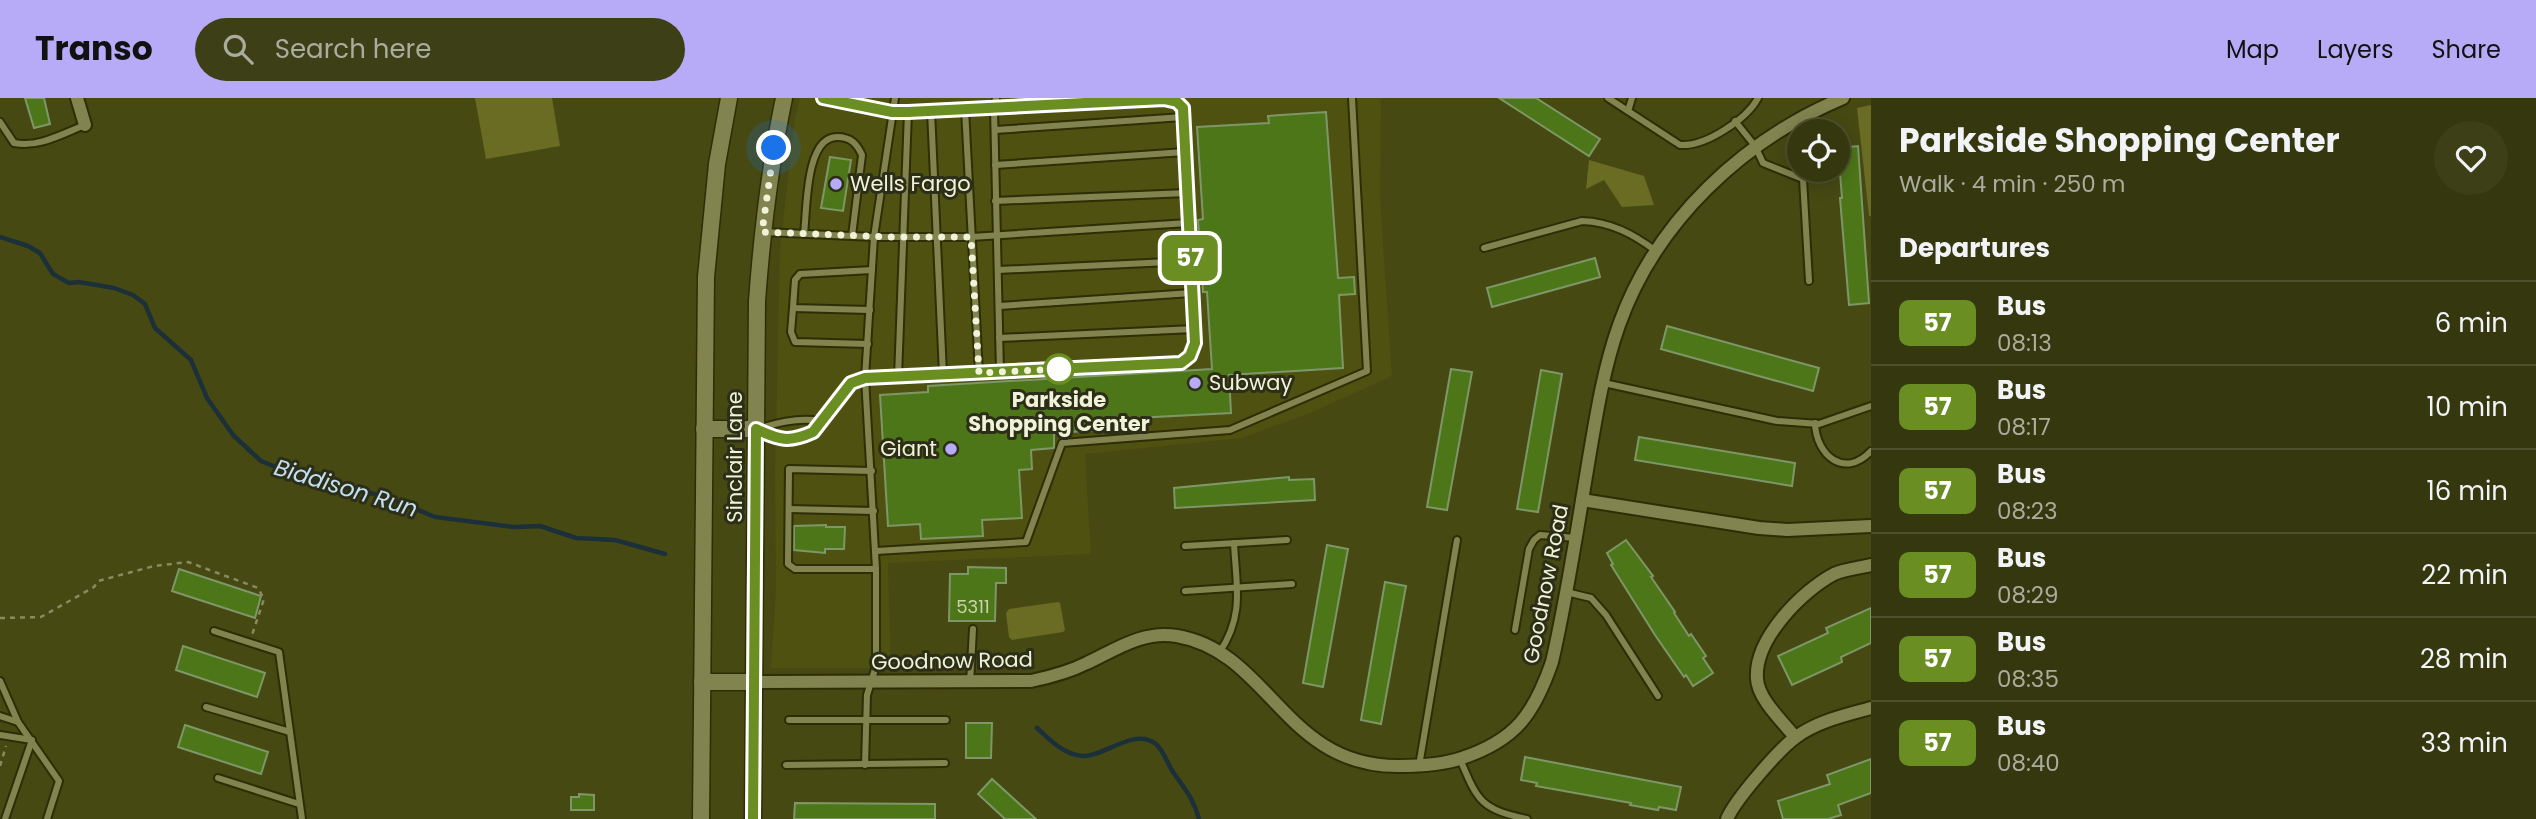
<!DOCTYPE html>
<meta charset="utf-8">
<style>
:root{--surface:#35370e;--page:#3d3f17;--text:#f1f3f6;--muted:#aaac9e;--line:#4f512e;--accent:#b7abf7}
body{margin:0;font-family:Poppins,sans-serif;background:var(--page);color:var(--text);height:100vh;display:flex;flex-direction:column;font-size:26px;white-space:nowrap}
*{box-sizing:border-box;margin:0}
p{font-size:23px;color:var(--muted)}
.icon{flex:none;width:38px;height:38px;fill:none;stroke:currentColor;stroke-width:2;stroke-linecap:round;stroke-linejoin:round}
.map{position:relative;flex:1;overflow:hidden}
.drawer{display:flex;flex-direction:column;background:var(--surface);width:665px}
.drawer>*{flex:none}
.badge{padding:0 14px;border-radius:10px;font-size:24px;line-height:46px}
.fabs{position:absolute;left:1787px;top:21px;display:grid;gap:14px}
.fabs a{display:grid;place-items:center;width:63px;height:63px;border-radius:50%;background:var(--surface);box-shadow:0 4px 18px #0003,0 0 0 2px var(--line);font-size:35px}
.you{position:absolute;width:35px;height:35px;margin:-18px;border:5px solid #fff;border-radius:50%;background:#1a73e8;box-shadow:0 0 0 10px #1a73e833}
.map>.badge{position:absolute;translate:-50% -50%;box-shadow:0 0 0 4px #fff}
h2{padding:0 28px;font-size:26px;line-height:63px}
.round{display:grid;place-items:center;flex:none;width:74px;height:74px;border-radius:37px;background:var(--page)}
.summary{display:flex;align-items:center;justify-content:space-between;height:119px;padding:0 28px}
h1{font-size:33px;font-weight:700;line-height:52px}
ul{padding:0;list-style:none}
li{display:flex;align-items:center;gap:21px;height:84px;padding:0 28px;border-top:2px solid var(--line)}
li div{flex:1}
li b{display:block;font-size:26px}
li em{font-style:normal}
li .badge{min-width:77px;font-weight:700;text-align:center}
header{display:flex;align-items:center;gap:42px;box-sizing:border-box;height:98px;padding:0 35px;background:var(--accent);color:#111}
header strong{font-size:33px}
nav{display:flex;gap:38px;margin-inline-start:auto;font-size:24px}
.search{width:490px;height:63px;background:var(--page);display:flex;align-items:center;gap:18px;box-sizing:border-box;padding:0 24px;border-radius:38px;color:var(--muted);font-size:26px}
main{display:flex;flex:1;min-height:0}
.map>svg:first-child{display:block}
.built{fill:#4f5110}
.green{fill:#6a6c23}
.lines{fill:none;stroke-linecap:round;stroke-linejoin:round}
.stream{stroke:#1c303a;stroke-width:4.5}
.building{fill:#4d7618;stroke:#7e9768;stroke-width:2}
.lane-casing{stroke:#2d2e05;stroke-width:10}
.street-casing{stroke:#2d2e05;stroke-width:16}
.secondary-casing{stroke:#2d2e05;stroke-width:19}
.path{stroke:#898b5f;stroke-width:2.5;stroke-dasharray:5 5;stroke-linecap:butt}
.lane{stroke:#81844f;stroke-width:6}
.street{stroke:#81844f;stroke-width:12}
.secondary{stroke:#81844f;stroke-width:16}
.line-casing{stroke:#fff;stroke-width:16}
.line{stroke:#6b8e23;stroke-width:10}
.walk{stroke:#f0f3d7;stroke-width:7;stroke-dasharray:0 12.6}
.poi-dot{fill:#b7abf7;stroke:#2c2e18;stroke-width:2.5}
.stop-dot{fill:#fff;stroke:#6b8e23;stroke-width:3.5}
.labels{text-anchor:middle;stroke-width:6;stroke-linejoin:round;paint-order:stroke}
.number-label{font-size:18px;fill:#c7d4a7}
.poi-label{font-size:21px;fill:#f0f3d7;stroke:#2c2e18;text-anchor:start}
.stop-label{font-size:21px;font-weight:bold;fill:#f0f3d7;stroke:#2c2e18}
.street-label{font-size:21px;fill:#f0f3d7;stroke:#2c2e18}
.water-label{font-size:23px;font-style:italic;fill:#c2e0f0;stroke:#2c2e18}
</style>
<header>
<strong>Transo</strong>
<div class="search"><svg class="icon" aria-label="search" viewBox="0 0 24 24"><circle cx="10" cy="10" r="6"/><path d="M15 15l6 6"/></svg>Search here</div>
<nav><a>Map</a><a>Layers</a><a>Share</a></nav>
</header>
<main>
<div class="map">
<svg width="1871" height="721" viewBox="0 0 1871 721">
<rect width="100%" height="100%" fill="#474913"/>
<polygon class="built" points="800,0 1381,0 1380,101 1392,278 1310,315 1242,340 1085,356 1091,456 888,465 891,570 771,570 776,493 775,376 780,151 795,20"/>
<g class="green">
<polygon points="475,0 552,0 560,48 486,61"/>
<polygon points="1871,7 1871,118 1869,118 1857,10"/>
<polygon points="1589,62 1644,78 1654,107 1622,109 1604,82 1586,91"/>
<polygon points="1058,504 1060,505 1065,532 1063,534 1012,542 1009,539 1006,515 1009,511"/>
</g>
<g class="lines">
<g class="stream">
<polyline points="0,139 28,148 40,155 53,176 69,185 79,184 114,190 133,197 145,206 155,230 191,262 207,300 233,337 261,363 300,379 387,399 435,419 514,429 540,428 576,440 615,442 665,456"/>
<path d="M1037,630C1050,642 1064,657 1083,658C1104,659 1134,629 1156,646C1164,653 1167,665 1173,674C1184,690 1194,701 1199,721"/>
</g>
</g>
<g class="building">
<polygon points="25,0 44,0 50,26 34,30"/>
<polygon points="1499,0 1536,0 1600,41 1589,58"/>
<polygon points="1326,14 1338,180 1354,179 1355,196 1339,197 1343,270 1229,277 1231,315 1116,321 1116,331 1054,335 1054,350 1031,352 1032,371 1019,372 1022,420 982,422 983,438 921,441 920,426 888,428 880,297 928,294 928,288 1212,271 1207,194 1203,194 1198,122 1203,121 1197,29 1269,25 1268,18"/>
<polygon points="1858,48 1869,205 1849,207 1840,100 1842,100 1838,50"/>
<polygon points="830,59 851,62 843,113 821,110"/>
<polygon points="1595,160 1600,179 1492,209 1487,190"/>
<polygon points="1667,228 1819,270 1813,293 1661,251"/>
<polygon points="1451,271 1472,274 1447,412 1427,409"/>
<polygon points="1541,272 1562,276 1538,414 1517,411"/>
<polygon points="1639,339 1795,365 1792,388 1635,362"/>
<polygon points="1289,379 1289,382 1314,381 1315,402 1175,410 1174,390"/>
<polygon points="826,427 826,429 845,429 844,451 825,451 825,455 794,452 794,428"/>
<polygon points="1626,442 1653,478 1651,479 1675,514 1674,515 1689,538 1691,536 1706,558 1703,560 1713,575 1693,588 1686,577 1684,579 1655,537 1611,467 1613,466 1607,455"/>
<polygon points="1327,447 1348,451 1323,589 1303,585"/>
<polygon points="968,469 1006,470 1006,485 996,485 995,523 949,523 950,476 968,476"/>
<polygon points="179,471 261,498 255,520 172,493"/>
<polygon points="1385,484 1406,488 1381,626 1361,622"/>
<polygon points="1871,510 1871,545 1841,559 1842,564 1792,587 1778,558 1828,535 1826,530"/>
<polygon points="183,548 265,575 257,599 176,572"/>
<polygon points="966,625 992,625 991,660 966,660"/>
<polygon points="185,627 268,654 261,676 178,649"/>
<polygon points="1525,659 1681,689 1676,712 1659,709 1658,712 1630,707 1631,705 1536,688 1537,685 1521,682"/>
<polygon points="1871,661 1871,695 1838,707 1841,717 1828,721 1783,721 1778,703 1830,686 1827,677"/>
<polygon points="992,681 1036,721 1005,721 978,696"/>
<polygon points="579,696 594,697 594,712 571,712 571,699 579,699"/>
<polygon points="795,705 935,706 935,721 794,721"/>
</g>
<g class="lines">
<defs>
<g id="lane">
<polyline points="996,0 994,10 1000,274"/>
<path d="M1608,0L1680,47C1705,49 1747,21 1758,0"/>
<polyline points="965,11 979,275"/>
<polyline points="931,13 943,276"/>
<polyline points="1628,13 1632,0"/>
<polyline points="1735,23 1755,48 1763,65 1803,81 1809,183"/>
<path d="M0,24L14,45C38,50 62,36 85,27"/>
<polyline points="995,32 1183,19"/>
<polyline points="995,67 1185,54"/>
<polyline points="995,103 1187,95"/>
<polyline points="764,134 874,139 971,139 1188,125"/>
<path d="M804,136C807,112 805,39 837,39C851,39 857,46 862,57L852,138"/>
<path d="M1484,150L1582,123C1611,124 1633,136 1656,153"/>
<polyline points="998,172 1190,163"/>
<polyline points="999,208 1192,195"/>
<polyline points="793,210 791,234 795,244 868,246"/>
<polyline points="870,212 793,210 795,182 800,176 872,172"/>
<polyline points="999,240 1194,231"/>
<polyline points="898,279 908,14"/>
<polyline points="1604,285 1777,323 1819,326 1871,308"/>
<path d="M1815,325C1816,358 1845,381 1871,353"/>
<path d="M758,331C778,324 799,319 821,323"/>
<polyline points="759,333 777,341 793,342 813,334 851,285 865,280 1181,265 1190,258 1195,245 1183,10 1177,4 1164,1 908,14 892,14 823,0"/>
<polyline points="872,373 789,371 788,466 795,471 876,471"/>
<polyline points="789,411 874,413"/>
<polyline points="1185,448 1287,442"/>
<polyline points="876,453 1026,444 1062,345 1230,332 1367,273 1352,0"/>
<polyline points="1185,493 1292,486"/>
<polyline points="1566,494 1591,500 1606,517 1658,598"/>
<polyline points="1515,532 1529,451 1534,442 1540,437 1576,440"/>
<polyline points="214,533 279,554 302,721"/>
<path d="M1219,555C1245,517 1236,487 1234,445"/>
<polyline points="0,583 18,624 59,683 47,721"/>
<polyline points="970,585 973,531"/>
<polyline points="206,609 290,634"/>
<polyline points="0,618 18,624"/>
<polyline points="789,622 946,622"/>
<polyline points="0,637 32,642 5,721"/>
<path d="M1460,661C1478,704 1481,711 1527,721"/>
<polyline points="786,667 945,665"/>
<polyline points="865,667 867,597 876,568 876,471 865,280 874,139 895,0"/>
<polyline points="1419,668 1457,442"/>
<polyline points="218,680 299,706"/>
</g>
<g id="street">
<polyline points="77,0 85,27"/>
<polyline points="1582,402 1759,430 1787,432 1871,428"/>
<path d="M755,584L1031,583C1050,579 1069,574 1087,565C1115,552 1143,532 1177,538C1270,554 1284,669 1399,668C1420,668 1442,667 1462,660C1516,642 1534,616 1552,564C1567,499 1577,432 1588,366C1596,319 1603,272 1619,227C1656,123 1743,42 1843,0"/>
<path d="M1795,639C1783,624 1758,601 1757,581C1754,541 1802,493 1834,476C1845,471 1859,470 1871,467"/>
<path d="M1727,721C1735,702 1779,651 1796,639C1818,623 1846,617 1871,610"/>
</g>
<g id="secondary">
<polyline points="704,331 756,331"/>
<polyline points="702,584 755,584"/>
<polyline points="701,721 706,179 717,66 729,0"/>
<path d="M753,721L757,203C762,135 770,67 784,0"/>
</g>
</defs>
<use href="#lane" class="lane-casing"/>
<use href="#street" class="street-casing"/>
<use href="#secondary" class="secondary-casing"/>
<g class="path">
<polyline points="0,520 41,519 94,489 98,483 154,468 188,464 258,490 264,501 252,537"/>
<polyline points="0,668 6,648"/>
</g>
<use href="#lane" class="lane"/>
<use href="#street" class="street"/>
<use href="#secondary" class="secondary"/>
</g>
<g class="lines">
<defs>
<path id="line" d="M753,721L756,331C779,342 789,345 813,334L851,285L865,280L1181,265L1190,258L1195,245L1183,10L1177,4L1164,1L908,14H892L823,0"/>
</defs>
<use href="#line" class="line-casing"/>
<use href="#line" class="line"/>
<polyline class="walk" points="774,50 762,134 889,139 971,139 979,275 1059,271"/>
</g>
<g class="poi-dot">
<circle cx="836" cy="86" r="7"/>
<circle cx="1195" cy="285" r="7"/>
<circle cx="951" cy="351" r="7"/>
</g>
<circle class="stop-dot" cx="1059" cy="271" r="14"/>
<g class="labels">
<g class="number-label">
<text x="973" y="515">5311</text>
</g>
<g class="poi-label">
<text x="850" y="93">Wells Fargo</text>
<text x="1209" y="292">Subway</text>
<text x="937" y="358" text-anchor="end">Giant</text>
</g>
<g class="stop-label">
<text x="1059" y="309">Parkside<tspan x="1059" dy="24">Shopping Center</tspan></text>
</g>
<g class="street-label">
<text transform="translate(735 359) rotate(-90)" y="7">Sinclair Lane</text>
<text transform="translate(1546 486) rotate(-79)" y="7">Goodnow Road</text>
<text transform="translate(952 563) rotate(-1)" y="7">Goodnow Road</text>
</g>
<g class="water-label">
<text transform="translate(346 390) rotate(17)" y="8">Biddison Run</text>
</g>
</g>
</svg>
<div class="fabs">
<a><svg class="icon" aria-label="locate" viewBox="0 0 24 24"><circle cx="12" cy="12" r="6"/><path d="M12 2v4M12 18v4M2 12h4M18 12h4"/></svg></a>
</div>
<div class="you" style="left:774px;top:50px"></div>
<b class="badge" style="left:1190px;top:160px;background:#6b8e23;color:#fff">57</b>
</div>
<section class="drawer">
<div class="summary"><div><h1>Parkside Shopping Center</h1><p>Walk · 4 min · 250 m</p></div><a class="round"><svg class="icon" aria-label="heart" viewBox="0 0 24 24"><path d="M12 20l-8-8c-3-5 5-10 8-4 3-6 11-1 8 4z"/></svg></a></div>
<h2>Departures</h2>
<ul>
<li><span class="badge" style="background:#6b8e23;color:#fff">57</span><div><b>Bus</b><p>08:13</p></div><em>6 min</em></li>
<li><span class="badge" style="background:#6b8e23;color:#fff">57</span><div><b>Bus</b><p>08:17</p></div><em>10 min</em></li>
<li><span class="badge" style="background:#6b8e23;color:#fff">57</span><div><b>Bus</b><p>08:23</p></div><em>16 min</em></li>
<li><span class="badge" style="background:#6b8e23;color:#fff">57</span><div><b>Bus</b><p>08:29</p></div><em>22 min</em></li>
<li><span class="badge" style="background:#6b8e23;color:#fff">57</span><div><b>Bus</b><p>08:35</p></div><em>28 min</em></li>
<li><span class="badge" style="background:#6b8e23;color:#fff">57</span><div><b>Bus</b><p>08:40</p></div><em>33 min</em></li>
</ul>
</section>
</main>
